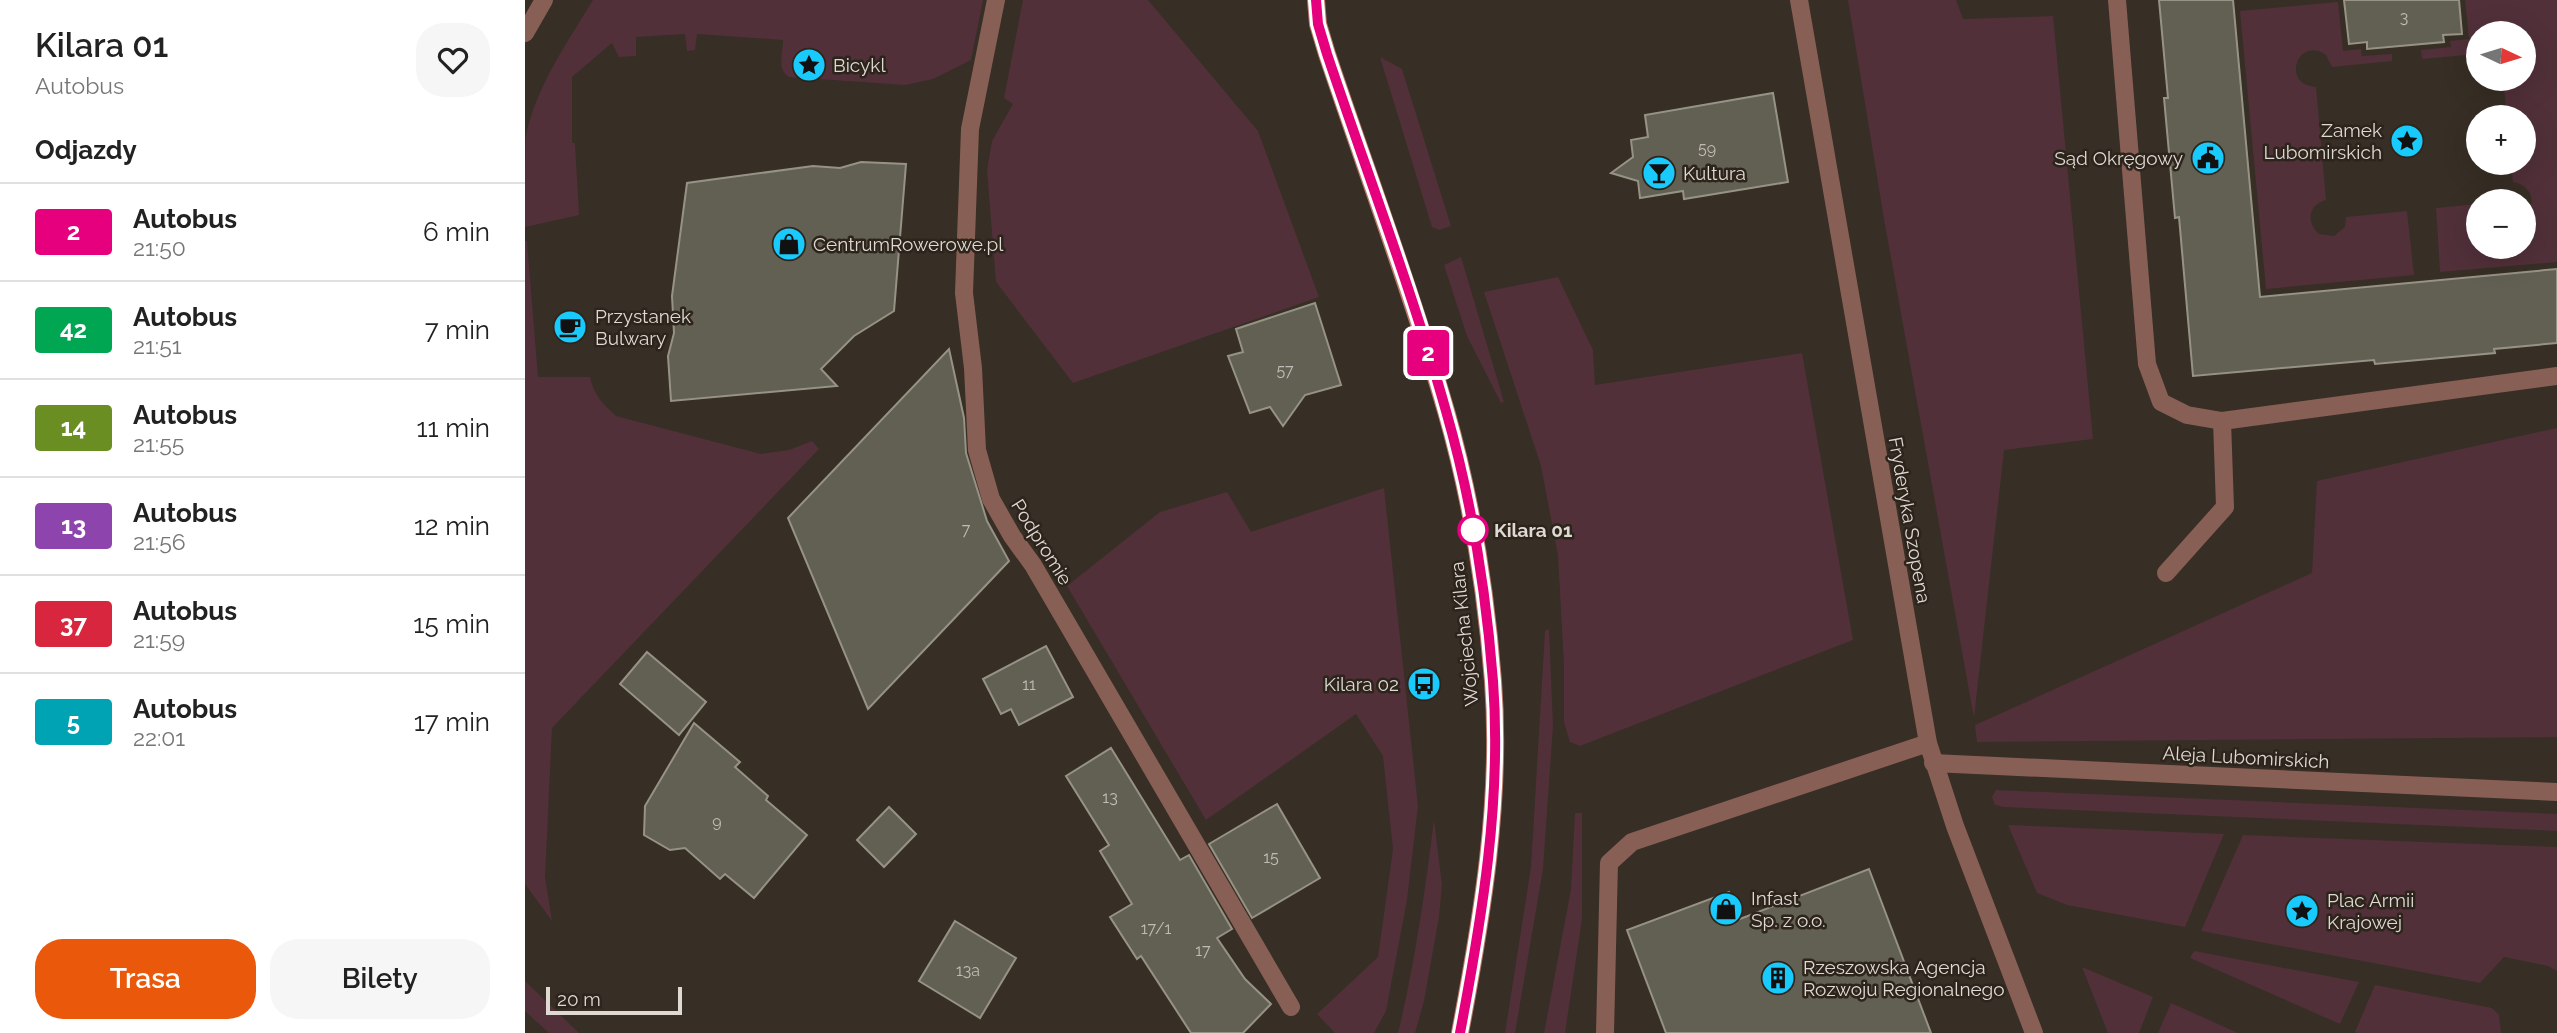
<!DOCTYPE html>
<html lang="pl">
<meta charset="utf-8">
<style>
:root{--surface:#fff;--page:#f6f6f6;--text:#222;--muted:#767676;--line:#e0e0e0;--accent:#ea580c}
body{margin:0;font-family:Raleway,sans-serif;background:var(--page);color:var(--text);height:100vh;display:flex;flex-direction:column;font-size:26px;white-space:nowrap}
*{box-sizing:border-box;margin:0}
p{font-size:23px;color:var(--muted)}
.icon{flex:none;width:38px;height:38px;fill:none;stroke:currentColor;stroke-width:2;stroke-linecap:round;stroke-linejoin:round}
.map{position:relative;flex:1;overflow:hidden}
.details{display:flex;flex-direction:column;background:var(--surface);width:525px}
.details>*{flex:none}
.badge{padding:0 14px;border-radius:5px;font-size:24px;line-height:46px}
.needle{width:46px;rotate:94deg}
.controls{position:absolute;left:1941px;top:21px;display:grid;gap:14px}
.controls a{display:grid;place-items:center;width:70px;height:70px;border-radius:50%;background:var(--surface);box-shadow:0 7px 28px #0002;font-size:35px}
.scale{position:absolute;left:21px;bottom:18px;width:136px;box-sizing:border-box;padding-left:7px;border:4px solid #dfd9d4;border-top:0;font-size:19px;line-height:24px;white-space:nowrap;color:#dfd9d4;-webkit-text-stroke:5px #2d241c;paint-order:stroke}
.map>.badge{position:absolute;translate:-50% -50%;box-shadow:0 0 0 4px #fff}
h2{padding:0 35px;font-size:26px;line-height:63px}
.round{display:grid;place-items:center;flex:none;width:74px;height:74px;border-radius:28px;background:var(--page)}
.summary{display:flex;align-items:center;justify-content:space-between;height:119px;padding:0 35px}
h1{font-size:33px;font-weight:600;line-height:52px}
.primary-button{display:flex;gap:14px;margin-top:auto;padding:14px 35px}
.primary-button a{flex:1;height:80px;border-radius:28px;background:var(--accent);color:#fff;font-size:28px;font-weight:600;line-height:80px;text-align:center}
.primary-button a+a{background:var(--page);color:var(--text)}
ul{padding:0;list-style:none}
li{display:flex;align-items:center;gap:21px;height:98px;padding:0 35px;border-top:2px solid var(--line)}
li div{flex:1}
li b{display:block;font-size:26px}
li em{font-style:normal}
li .badge{min-width:77px;font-weight:700;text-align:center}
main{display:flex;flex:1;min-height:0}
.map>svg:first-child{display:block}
.green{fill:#513039}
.building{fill:#626053;stroke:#969385;stroke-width:2}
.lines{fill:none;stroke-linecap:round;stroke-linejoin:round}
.lane{stroke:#885f55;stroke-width:18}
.street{stroke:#885f55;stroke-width:18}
.secondary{stroke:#b97869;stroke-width:18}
.line-casing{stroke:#fff;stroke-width:16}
.line{stroke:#e6007e;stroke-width:10}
.stop-dot{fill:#fff;stroke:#e6007e;stroke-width:3.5}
.labels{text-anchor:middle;stroke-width:5;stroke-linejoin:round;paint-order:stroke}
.number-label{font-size:16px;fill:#c0bbb4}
.poi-label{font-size:19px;fill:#dfd9d4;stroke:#2d241c;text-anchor:start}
.street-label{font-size:19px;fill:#dfd9d4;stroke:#2d241c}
.stop-label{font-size:19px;font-weight:bold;fill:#dfd9d4;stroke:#2d241c;text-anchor:start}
</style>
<main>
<section class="details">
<div class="summary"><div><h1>Kilara 01</h1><p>Autobus</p></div><a class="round"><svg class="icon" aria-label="heart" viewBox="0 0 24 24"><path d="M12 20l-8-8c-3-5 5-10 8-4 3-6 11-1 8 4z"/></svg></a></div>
<h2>Odjazdy</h2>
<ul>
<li><span class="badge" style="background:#e6007e;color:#fff">2</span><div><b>Autobus</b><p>21:50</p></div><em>6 min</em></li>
<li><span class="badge" style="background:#00a651;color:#fff">42</span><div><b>Autobus</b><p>21:51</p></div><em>7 min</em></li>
<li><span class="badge" style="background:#6b8e23;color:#fff">14</span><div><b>Autobus</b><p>21:55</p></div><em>11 min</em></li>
<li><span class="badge" style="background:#8e44ad;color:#fff">13</span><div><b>Autobus</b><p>21:56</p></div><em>12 min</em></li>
<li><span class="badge" style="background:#d7263d;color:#fff">37</span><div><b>Autobus</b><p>21:59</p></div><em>15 min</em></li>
<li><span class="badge" style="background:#00a3b4;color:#fff">5</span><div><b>Autobus</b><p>22:01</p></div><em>17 min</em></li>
</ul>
<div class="primary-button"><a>Trasa</a><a>Bilety</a></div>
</section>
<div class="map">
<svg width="2032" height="1033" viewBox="0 0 2032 1033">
<rect width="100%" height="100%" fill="#372e25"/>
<g class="green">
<path d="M68,0H458L446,60L408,79L380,85L264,77C251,69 258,53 258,40L172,34L170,50L162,51L160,34L111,37V56L94,57L87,43L47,77V143H50L54,215L0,227C0,202 0,157 1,135C12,85 42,43 68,0Z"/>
<polygon points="498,0 623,0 733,131 794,297 548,383 471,282 462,170 467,141 488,104 479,98"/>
<polygon points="1323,0 1431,0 1438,19 1528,16 1568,439 1479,450 1449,718 1359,219"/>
<path d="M1940,0H2032V262L1915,272L1911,208L1953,204V247H1998L1999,217C2013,204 2007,185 1988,182L1986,163H1998V117H1982L1978,79H1998V33H1953V54L1897,59L1896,50L1926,47L1925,41L1944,39Z"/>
<path d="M1813,2L1818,51L1836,49L1837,56L1867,54V61L1807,67L1801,55C1773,35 1755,85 1791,87L1801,200C1783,205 1781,222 1794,234L1809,236L1820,227L1821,217L1882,211L1889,275L1741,289L1715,11Z"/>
<polygon points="855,57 877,69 926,226 914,230 907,227"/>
<path d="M0,241H2L13,377H65C69,395 77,403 91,416L236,454L264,450L287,441L294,449L27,728L20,877L27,921L0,884Z"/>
<polygon points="936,257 979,402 976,403 942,336 919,265"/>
<polygon points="1033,277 1068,350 1070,385 1277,353 1328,640 1055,746 1045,742 1039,722 1039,666 1033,555 1016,466 959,292"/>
<polygon points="2032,428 2032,737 1452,742 1450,725 1787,573 1792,481"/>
<polygon points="859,488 893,806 882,900 861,1011 849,1033 810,1033 792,1014 853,957 868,849 858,756 831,714 681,820 542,586 635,512 702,492 726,532"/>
<polygon points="1024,629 1028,726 1018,869 990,1033 980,1033 1006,867 1020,631"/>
<polygon points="1471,790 2032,814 2032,831 1479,807 1470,805 1467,797"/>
<polygon points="1050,813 1057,813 1057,919 1040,1033 1019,1033 1046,889"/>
<path d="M909,820L917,885L914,917L899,1001L890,1033H873C890,963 900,891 909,820Z"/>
<polygon points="1483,825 1699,834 1660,927 1542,905 1512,893"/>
<polygon points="1718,835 2032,847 2032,971 2023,966 1979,957 1955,983 1676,931"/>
<polygon points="1669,951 1834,982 1815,1024 1665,958"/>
<polygon points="1557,967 1628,997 1614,1033 1583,1033"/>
<polygon points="0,981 54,1033 24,1033 0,1011"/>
<polygon points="1850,985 1967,1008 1974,1015 1976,1033 1833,1033 1830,1032"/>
<polygon points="1646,1003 1713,1033 1633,1033"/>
</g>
<g class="building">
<polygon points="1634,0 1708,0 1735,297 2032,269 2032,343 1969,349 1970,353 1850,364 1849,360 1668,376 1654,217 1650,218 1639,98 1643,98"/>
<polygon points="1819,0 1934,0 1937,34 1918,35 1919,42 1842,49 1842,42 1824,44"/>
<polygon points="1248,93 1263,182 1159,199 1158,191 1115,198 1113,181 1086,173 1108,157 1106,140 1123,137 1120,115"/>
<polygon points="336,162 381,164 369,311 329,336 296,369 312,386 146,401 143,356 149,333 147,296 162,183 288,166 315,168"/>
<polygon points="790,303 816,385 780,395 758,426 745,407 725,413 703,356 718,352 711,329"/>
<polygon points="424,349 439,418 441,453 462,521 484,561 343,709 263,518"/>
<polygon points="521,646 548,697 494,725 486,709 476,714 458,679"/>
<polygon points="122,652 181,702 154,735 95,684"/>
<polygon points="169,723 215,762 210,767 243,796 241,800 282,835 229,898 200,874 195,879 160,848 145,850 119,835 120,806"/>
<polygon points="586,748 655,860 664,855 707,929 692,938 720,979 746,1004 718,1033 666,1033 616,956 612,959 585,917 607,904 575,851 584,845 541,776"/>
<polygon points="752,804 795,878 727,918 684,844"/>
<polygon points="364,807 391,834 359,867 332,840"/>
<polygon points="1344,869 1406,1033 1141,1033 1102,930 1204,892 1215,919"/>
<polygon points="430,921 491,958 455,1018 394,981"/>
</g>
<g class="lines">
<g class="lane">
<polyline points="471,0 445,129 439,293 448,368 452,450 466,499 487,536 508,565 766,1007"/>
<polyline points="1592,0 1622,364 1636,402 1662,415 1697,421 2032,376"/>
<polyline points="0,33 19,0"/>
<polyline points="1641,573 1700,507 1697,421"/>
<polyline points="1080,1033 1084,863 1107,842 1403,743"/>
</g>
<g class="street">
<polyline points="1274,0 1403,743 1430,826 1509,1033"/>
<polyline points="1408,763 2032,792"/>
</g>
<path class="secondary" d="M791,0L793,24L802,54C842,173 886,291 921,411C946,498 961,591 968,681C977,800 957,917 935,1033"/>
</g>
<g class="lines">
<defs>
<path id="line" d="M791,0L793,24L802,54C842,173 887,290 921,411C946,498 961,590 968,681C977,800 957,917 935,1033"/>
</defs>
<use href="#line" class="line-casing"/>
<use href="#line" class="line"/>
</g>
<defs>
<symbol id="sight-disc" viewBox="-11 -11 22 22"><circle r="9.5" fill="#19cafc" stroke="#2d241c"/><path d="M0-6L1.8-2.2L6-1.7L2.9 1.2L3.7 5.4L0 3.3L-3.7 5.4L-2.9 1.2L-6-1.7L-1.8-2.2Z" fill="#111"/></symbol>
<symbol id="civic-disc" viewBox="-11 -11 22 22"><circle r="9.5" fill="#19cafc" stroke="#2d241c"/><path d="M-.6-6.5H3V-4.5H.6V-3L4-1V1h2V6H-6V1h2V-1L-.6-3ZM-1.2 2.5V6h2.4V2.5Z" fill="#111"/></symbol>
<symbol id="bar-disc" viewBox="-11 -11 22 22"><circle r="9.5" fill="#19cafc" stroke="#2d241c"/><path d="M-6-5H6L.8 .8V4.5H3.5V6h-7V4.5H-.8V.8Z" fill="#111"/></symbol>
<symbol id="shop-disc" viewBox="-11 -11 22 22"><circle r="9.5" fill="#19cafc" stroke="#2d241c"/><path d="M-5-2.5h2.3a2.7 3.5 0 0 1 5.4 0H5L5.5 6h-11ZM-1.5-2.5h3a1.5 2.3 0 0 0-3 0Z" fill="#111"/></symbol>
<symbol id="cafe-disc" viewBox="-11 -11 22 22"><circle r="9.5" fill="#19cafc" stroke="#2d241c"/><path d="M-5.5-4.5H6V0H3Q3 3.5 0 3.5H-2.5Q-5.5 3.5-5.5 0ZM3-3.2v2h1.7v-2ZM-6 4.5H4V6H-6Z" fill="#111"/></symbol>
<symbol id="bus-disc" viewBox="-11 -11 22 22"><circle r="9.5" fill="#19cafc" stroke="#2d241c"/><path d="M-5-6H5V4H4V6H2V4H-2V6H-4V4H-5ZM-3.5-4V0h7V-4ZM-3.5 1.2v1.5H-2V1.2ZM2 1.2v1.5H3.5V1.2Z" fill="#111"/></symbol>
<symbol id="building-disc" viewBox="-11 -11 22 22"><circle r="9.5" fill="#19cafc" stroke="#2d241c"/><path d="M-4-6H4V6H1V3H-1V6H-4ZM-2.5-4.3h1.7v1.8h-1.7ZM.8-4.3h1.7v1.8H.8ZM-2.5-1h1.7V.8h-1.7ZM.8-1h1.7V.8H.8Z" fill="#111"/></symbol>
</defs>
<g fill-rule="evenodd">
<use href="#sight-disc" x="265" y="46" width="38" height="38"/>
<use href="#sight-disc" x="1863" y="122" width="38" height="38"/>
<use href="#civic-disc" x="1664" y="139" width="38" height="38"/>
<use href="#bar-disc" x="1115" y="154" width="38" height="38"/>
<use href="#shop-disc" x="245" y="225" width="38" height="38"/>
<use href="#cafe-disc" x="26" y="308" width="38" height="38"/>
<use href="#bus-disc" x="880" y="665" width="38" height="38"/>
<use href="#shop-disc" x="1182" y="890" width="38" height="38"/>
<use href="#sight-disc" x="1758" y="892" width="38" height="38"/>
<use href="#building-disc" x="1234" y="959" width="38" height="38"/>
</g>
<circle class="stop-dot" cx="948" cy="530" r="14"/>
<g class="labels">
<g class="number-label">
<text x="1879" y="23">3</text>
<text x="1182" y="154">59</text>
<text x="760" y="376">57</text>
<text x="441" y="535">7</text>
<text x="504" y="690">11</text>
<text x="585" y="803">13</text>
<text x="192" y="827">9</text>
<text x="746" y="863">15</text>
<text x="631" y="934">17/1</text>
<text x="678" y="956">17</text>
<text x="443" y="976">13a</text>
</g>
<g class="poi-label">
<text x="308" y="72">Bicykl</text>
<text x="1857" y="137" text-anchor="end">Zamek<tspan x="1857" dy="22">Lubomirskich</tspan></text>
<text x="1658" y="165" text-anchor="end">Sąd Okręgowy</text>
<text x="1158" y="180">Kultura</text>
<text x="288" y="251">CentrumRowerowe.pl</text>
<text x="70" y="323">Przystanek<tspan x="70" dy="22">Bulwary</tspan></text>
<text x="874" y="691" text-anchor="end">Kilara 02</text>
<text x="1226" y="905">Infast<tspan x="1226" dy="22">Sp. z o.o.</tspan></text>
<text x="1802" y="907">Plac Armii<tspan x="1802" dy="22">Krajowej</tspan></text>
<text x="1278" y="974">Rzeszowska Agencja<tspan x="1278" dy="22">Rozwoju Regionalnego</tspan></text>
</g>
<g class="street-label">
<text transform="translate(1385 520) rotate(80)" y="7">Fryderyka Szopena</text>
<text transform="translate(517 542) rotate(58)" y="7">Podpromie</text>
<text transform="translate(939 634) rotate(-96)" y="7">Wojciecha Kilara</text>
<text transform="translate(1721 757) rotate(3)" y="7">Aleja Lubomirskich</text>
</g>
<g class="stop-label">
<text x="969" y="537">Kilara 01</text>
</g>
</g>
</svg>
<div class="controls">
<a><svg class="needle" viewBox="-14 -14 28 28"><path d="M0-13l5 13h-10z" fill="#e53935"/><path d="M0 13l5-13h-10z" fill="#767676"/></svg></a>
<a>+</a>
<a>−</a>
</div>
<div class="scale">20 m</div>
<b class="badge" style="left:903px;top:353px;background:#e6007e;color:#fff">2</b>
</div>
</main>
